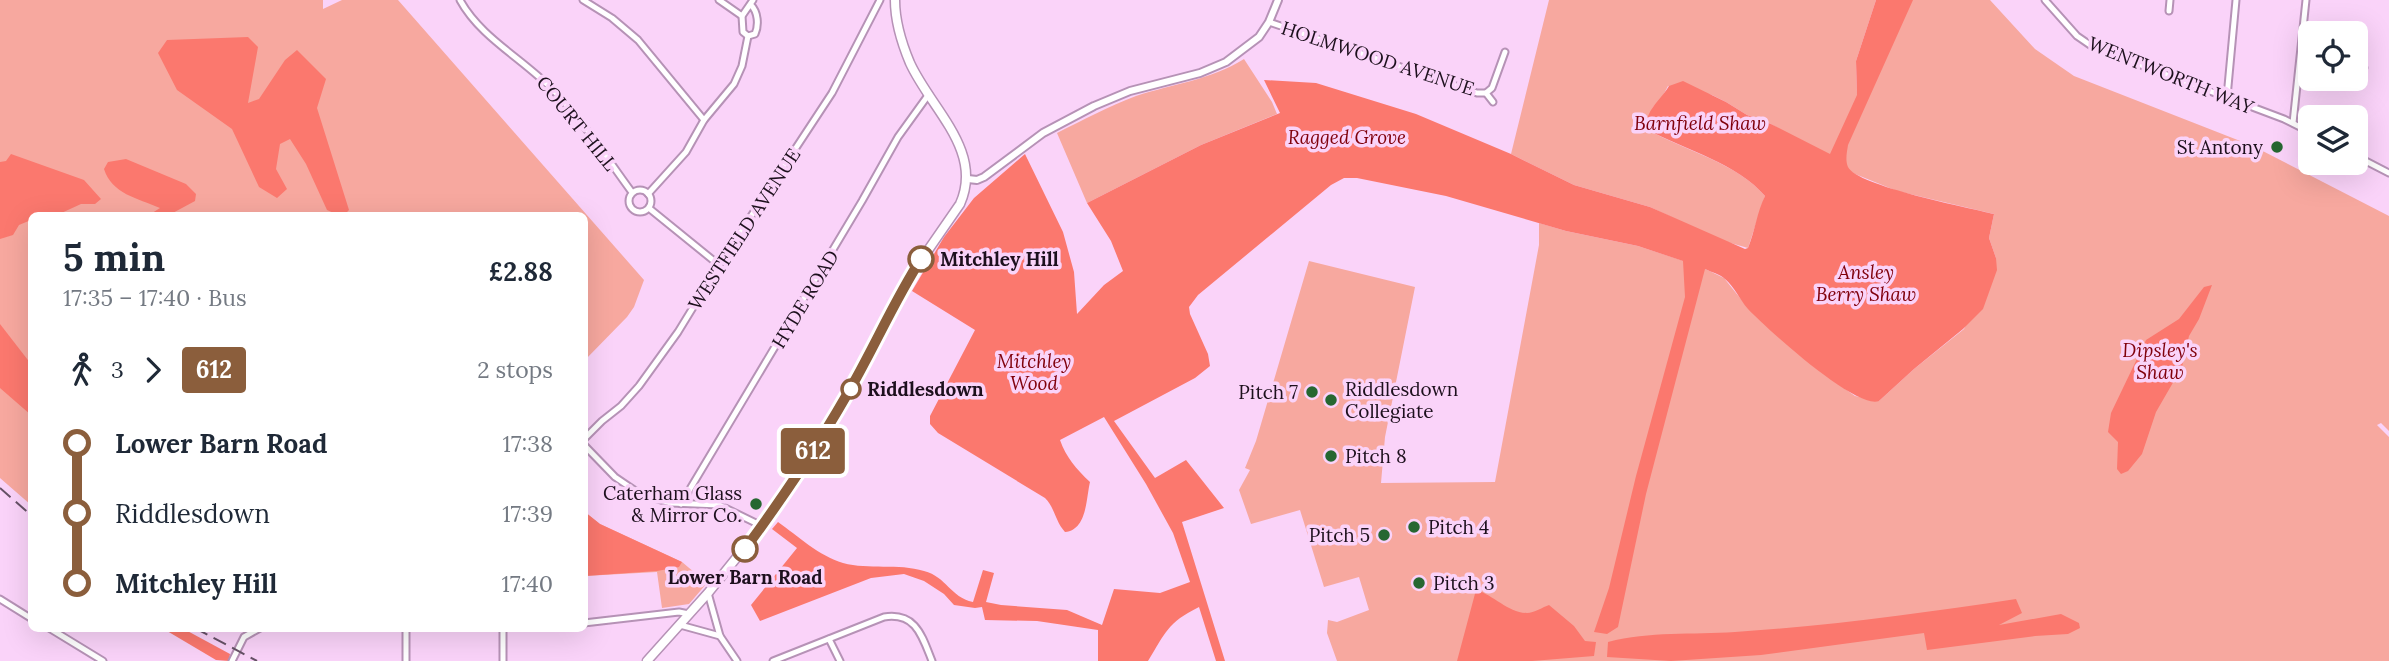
<!DOCTYPE html>
<meta charset="utf-8">
<style>
:root{--surface:#fff;--page:#f6f6f7;--text:#1f2937;--muted:#747a83}
body{margin:0;font-family:Lora,serif;background:var(--page);color:var(--text);height:100vh;display:flex;flex-direction:column;font-size:26px;white-space:nowrap}
*{box-sizing:border-box;margin:0}
p{font-size:23px;color:var(--muted)}
.icon{flex:none;width:38px;height:38px;fill:none;stroke:currentColor;stroke-width:2;stroke-linecap:round;stroke-linejoin:round}
.map{position:relative;flex:1;overflow:hidden}
.panel{position:absolute;left:28px;top:212px;width:560px;height:420px;display:flex;flex-direction:column;background:var(--surface);border-radius:10px;box-shadow:0 7px 28px #0002}
.panel>*{flex:none}
.badge{padding:0 14px;border-radius:5px;font-size:24px;line-height:46px}
.fabs{position:absolute;left:2298px;top:21px;display:grid;gap:14px}
.fabs a{display:grid;place-items:center;width:70px;height:70px;border-radius:10px;background:var(--surface);box-shadow:0 7px 28px #0002;font-size:35px}
.map>.badge{position:absolute;translate:-50% -50%;box-shadow:0 0 0 4px #fff}
.legs{display:flex;align-items:center;gap:10px;height:77px;padding:0 35px;font-size:23px}
.legs p{margin-inline-start:auto}
.overview{display:flex;align-items:center;justify-content:space-between;height:119px;padding:0 35px}
h1{font-size:38px;font-weight:700;line-height:52px}
ul{padding:0 35px;list-style:none}
li{display:flex;align-items:center;gap:24px;height:70px;font-size:26px}
li i{display:grid;place-items:center;width:10px;height:100%;margin:0 9px;background:currentColor}
li i::after{content:'';width:18px;height:18px;margin:-9px;border:5px solid;border-radius:50%;background:var(--surface)}
li p{margin-inline-start:auto}
li:first-child i{background:linear-gradient(#0000 50%,currentColor 0)}
li:last-child i{background:linear-gradient(currentColor 50%,#0000 0)}
.map>svg:first-child{display:block}
.green{fill:#f7a89f}
.forest{fill:#fb786e}
.lines{fill:none;stroke-linecap:round;stroke-linejoin:round}
.minor-casing{stroke:#b692b6;stroke-width:9}
.tertiary-casing{stroke:#b692b6;stroke-width:10}
.primary-casing{stroke:#b692b6;stroke-width:11}
.minor{stroke:#fff;stroke-width:5}
.tertiary{stroke:#fff;stroke-width:6}
.primary{stroke:#fff;stroke-width:8}
.rail{stroke:#665166;stroke-width:2;stroke-dasharray:14 7;stroke-linecap:butt}
.line-1-casing{stroke:#fff;stroke-width:16}
.line-1{stroke:#8b5e3c;stroke-width:10}
.poi-dot{fill:#266731;stroke:#fad3f9;stroke-width:2.5}
.stop-1-dot{fill:#fff;stroke:#8b5e3c;stroke-width:3.5}
.labels{text-anchor:middle;stroke-width:7;stroke-linejoin:round;paint-order:stroke}
.street-label{font-size:19px;fill:#1d101d;stroke:#fad3f9}
.park-label{font-size:19px;font-style:italic;fill:#80000b;stroke:#fad3f9}
.poi-label{font-size:19px;fill:#1d101d;stroke:#fad3f9;text-anchor:end}
.stop-label{font-size:19px;font-weight:bold;fill:#1d101d;stroke:#fad3f9;text-anchor:start}
</style>
<div class="map">
<svg width="2389" height="661" viewBox="0 0 2389 661">
<rect width="100%" height="100%" fill="#fad3f9"/>
<g class="green">
<polygon points="0,0 323,0 323,9 342,0 398,0 644,280 634,307 627,317 585,360 584,215 32,215 31,505 0,478"/>
<path d="M1549,0H1876L1856,61L1857,94L1900,0H1990L2035,49L2074,76L2253,146L2389,216V431L2381,423L2377,425L2389,437V661H1337L1327,633L1328,620L1337,622L1369,610L1359,577L1324,587L1300,510L1251,524L1239,490L1250,470L1245,468L1256,441L1309,261L1415,287L1385,437L1381,483L1495,482L1539,245V223L1566,231L1638,246L1699,266L1724,278L1748,308L1813,366L1855,396L1879,401L1914,369L1964,329L1996,258L1989,238L1994,214L1897,191L1855,174L1771,124L1747,115L1726,102L1712,95L1668,86L1660,101L1653,107L1648,130C1686,151 1737,163 1765,196L1748,248L1720,240L1650,207L1574,185L1511,154Z"/>
<path d="M1244,59L1272,102L1277,114L1201,145L1087,203L1057,133C1083,120 1109,106 1136,96C1173,84 1210,80 1244,59Z"/>
<polygon points="585,512 600,524 682,562 707,583 689,604 662,608 657,572 585,576"/>
</g>
<g class="forest">
<path d="M1876,0H1913L1848,145C1847,152 1845,160 1848,167C1857,186 1970,208 1994,214L1989,238L1996,258L1997,270L1983,309L1963,329L1914,369L1879,401C1856,410 1766,328 1748,309C1740,300 1734,286 1725,279C1720,274 1711,272 1705,269L1646,494L1618,627L1607,634L1594,632L1609,588L1636,476L1685,297L1683,261L1638,246L1566,231L1446,196L1357,178H1344L1331,185L1198,295L1189,307L1190,314L1208,354L1210,366L1195,378L1114,421L1155,478L1186,460L1224,508L1182,522L1225,661H1216L1199,607C1167,623 1166,632 1148,661H1098V630L1037,621L985,620L982,607L975,608L954,605L944,594L924,581L904,574L871,578L760,621L751,605L797,548L772,529L778,522C798,536 819,556 843,563C869,570 898,563 924,571C947,577 950,597 973,602L983,570L994,573L986,602L1001,605L1067,610L1102,625L1114,589L1160,593L1190,582L1173,533L1146,484L1104,417L1060,440C1066,457 1076,469 1090,482C1086,499 1087,530 1065,532C1055,521 1055,508 1045,498L938,433L930,424V416L975,330L912,291L944,237L974,198L1025,154L1063,232L1074,272L1077,314L1104,285L1123,271L1111,241L1087,203L1201,145L1280,113L1264,80L1316,83L1416,114L1511,154L1574,185L1650,207L1745,249L1748,248C1755,231 1757,212 1765,196C1738,164 1686,150 1648,130C1642,113 1661,100 1669,86L1683,81L1726,102L1747,115L1771,124L1830,154L1857,95L1856,61Z"/>
<polygon points="248,37 258,47 248,103 259,99 285,60 297,50 326,79 317,108 349,210 344,215 338,215 327,210 306,164 290,139 280,144 276,169 287,189 277,198 259,187 232,129 177,90 158,53 167,40"/>
<polygon points="11,154 84,180 101,199 95,204 81,204 57,215 32,215 31,220 19,225 13,235 0,239 0,162 6,161"/>
<path d="M126,159L186,184L196,194L195,201L169,215H149L160,208C137,198 112,194 104,169L108,162Z"/>
<polygon points="2212,285 2199,319 2189,336 2182,367 2156,412 2142,454 2128,471 2121,474 2117,469 2118,442 2108,432 2111,413 2146,340 2179,319 2204,287"/>
<polygon points="0,324 31,364 31,415 0,388"/>
<polygon points="585,512 600,524 682,562 679,567 657,571 585,576"/>
<path d="M1476,590C1494,595 1508,613 1527,613C1534,613 1543,607 1549,605L1574,626L1585,641L1596,642L1594,656L1532,661H1457Z"/>
<path d="M2016,599L2022,613L1999,625L2061,614L2079,623L2080,628L2068,634L2035,636L1927,650L1924,633L1761,655L1671,661L1607,657L1608,642C1650,631 1692,635 1735,632C1829,626 1923,613 2016,599Z"/>
<polygon points="162,628 182,628 230,654 229,661 216,660"/>
</g>
<g class="lines">
<defs>
<g id="minor">
<path d="M460,0C480,37 523,59 552,89C582,119 606,157 631,191"/>
<polyline points="583,0 612,18 638,40 704,120"/>
<polyline points="719,0 742,16"/>
<polyline points="2045,0 2077,36 2093,47 2284,119 2310,132"/>
<path d="M751,5C758,12 759,25 755,34L748,36L743,32L742,16L753,0"/>
<polyline points="2169,11 2170,0"/>
<polyline points="1269,22 1477,93 1486,93 1492,88 1505,52"/>
<polyline points="2356,61 2362,63 2364,68 2361,73 2356,74"/>
<polyline points="1486,93 1493,102"/>
<polyline points="2227,97 2236,0"/>
<polyline points="2293,123 2306,0"/>
<polyline points="2356,156 2389,173"/>
<circle cx="640" cy="201" r="11"/>
<polyline points="648,194 686,152 704,120 734,84 742,66 748,36"/>
<polyline points="650,209 719,265"/>
<polyline points="584,439 602,421 621,406 639,386 678,332 719,265 832,93 880,0"/>
<polyline points="584,445 615,477 640,494 671,503 719,505 762,526"/>
<polyline points="681,504 862,201 898,137 929,94"/>
<polyline points="708,593 720,636 737,661"/>
<polyline points="0,599 32,619"/>
<polyline points="584,623 679,612 689,614"/>
<polyline points="680,625 720,636"/>
<polyline points="49,628 103,661"/>
<polyline points="406,628 406,661"/>
<polyline points="503,628 503,661"/>
<polyline points="829,639 840,661"/>
<polyline points="232,661 244,637 260,628"/>
<path d="M773,661L884,617C916,612 922,636 932,661"/>
</g>
<polyline id="tertiary" points="968,179 977,180 984,177 1043,133 1094,106 1130,91 1200,73 1226,62 1259,37 1269,22 1278,0"/>
<path id="primary" d="M647,661L708,593L762,526L815,447L854,383L906,282L960,204C984,151 931,109 910,63C902,44 895,20 895,0"/>
</defs>
<use href="#minor" class="minor-casing"/>
<use href="#tertiary" class="tertiary-casing"/>
<use href="#primary" class="primary-casing"/>
<use href="#minor" class="minor"/>
<use href="#tertiary" class="tertiary"/>
<use href="#primary" class="primary"/>
<g class="rail">
<polyline points="0,488 32,516"/>
<polyline points="195,628 257,661"/>
</g>
</g>
<g class="lines">
<defs>
<path id="line-1" d="M745,549C784,496 822,440 854,382C877,341 896,298 921,259"/>
</defs>
<use href="#line-1" class="line-1-casing"/>
<use href="#line-1" class="line-1"/>
</g>
<g class="poi-dot">
<circle cx="2277" cy="147" r="7"/>
<circle cx="1312" cy="392" r="7"/>
<circle cx="1331" cy="400" r="7"/>
<circle cx="1331" cy="456" r="7"/>
<circle cx="756" cy="504" r="7"/>
<circle cx="1414" cy="527" r="7"/>
<circle cx="1384" cy="535" r="7"/>
<circle cx="1419" cy="583" r="7"/>
</g>
<g class="stop-1-dot">
<circle cx="921" cy="259" r="12"/>
<circle cx="851" cy="389" r="9"/>
<circle cx="745" cy="549" r="12"/>
</g>
<g class="labels">
<g class="street-label">
<text transform="translate(1378 58) rotate(18)" y="7">HOLMWOOD AVENUE</text>
<text transform="translate(2171 75) rotate(22)" y="7">WENTWORTH WAY</text>
<text transform="translate(577 123) rotate(51)" y="7">COURT HILL</text>
<text transform="translate(744 229) rotate(-57)" y="7">WESTFIELD AVENUE</text>
<text transform="translate(805 299) rotate(-59)" y="7">HYDE ROAD</text>
</g>
<g class="park-label">
<text x="1700" y="130">Barnfield Shaw</text>
<text x="1347" y="144">Ragged Grove</text>
<text x="1866" y="279">Ansley<tspan x="1866" dy="22">Berry Shaw</tspan></text>
<text x="2160" y="357">Dipsley's<tspan x="2160" dy="22">Shaw</tspan></text>
<text x="1034" y="368">Mitchley<tspan x="1034" dy="22">Wood</tspan></text>
</g>
<g class="poi-label">
<text x="2263" y="154">St Antony</text>
<text x="1345" y="396" text-anchor="start">Riddlesdown<tspan x="1345" dy="22">Collegiate</tspan></text>
<text x="1298" y="399">Pitch 7</text>
<text x="1345" y="463" text-anchor="start">Pitch 8</text>
<text x="742" y="500">Caterham Glass<tspan x="742" dy="22">&amp; Mirror Co.</tspan></text>
<text x="1428" y="534" text-anchor="start">Pitch 4</text>
<text x="1370" y="542">Pitch 5</text>
<text x="1433" y="590" text-anchor="start">Pitch 3</text>
</g>
<g class="stop-label">
<text x="940" y="266">Mitchley Hill</text>
<text x="867" y="396">Riddlesdown</text>
<text x="745" y="584" text-anchor="middle">Lower Barn Road</text>
</g>
</g>
</svg>
<div class="fabs">
<a><svg class="icon" aria-label="locate" viewBox="0 0 24 24"><circle cx="12" cy="12" r="6"/><path d="M12 2v4M12 18v4M2 12h4M18 12h4"/></svg></a>
<a><svg class="icon" aria-label="layers" viewBox="0 0 24 24"><path d="M12 4l9 5-9 5-9-5zM3 14l9 5 9-5"/></svg></a>
</div>
<b class="badge" style="left:813px;top:451px;background:#8b5e3c;color:#fff">612</b>
<section class="panel">
<div class="overview"><div><h1>5 min</h1><p>17:35 – 17:40 · Bus</p></div><b>£2.88</b></div>
<div class="legs"><svg class="icon" aria-label="walk" viewBox="0 0 24 24"><circle cx="13" cy="4" r="2"/><path d="M13 8l-2 6 4 7M11 14l-3 7M7 12l3-4h3l4 4"/></svg>3<svg class="icon" aria-label="forward" viewBox="0 0 24 24"><path d="M9 5l7 7-7 7"/></svg><b class="badge" style="background:#8b5e3c;color:#fff">612</b><p>2 stops</p></div>
<ul>
<li><i style="color:#8b5e3c"></i><b>Lower Barn Road</b><p>17:38</p></li>
<li><i style="color:#8b5e3c"></i><span>Riddlesdown</span><p>17:39</p></li>
<li><i style="color:#8b5e3c"></i><b>Mitchley Hill</b><p>17:40</p></li>
</ul>
</section>
</div>
